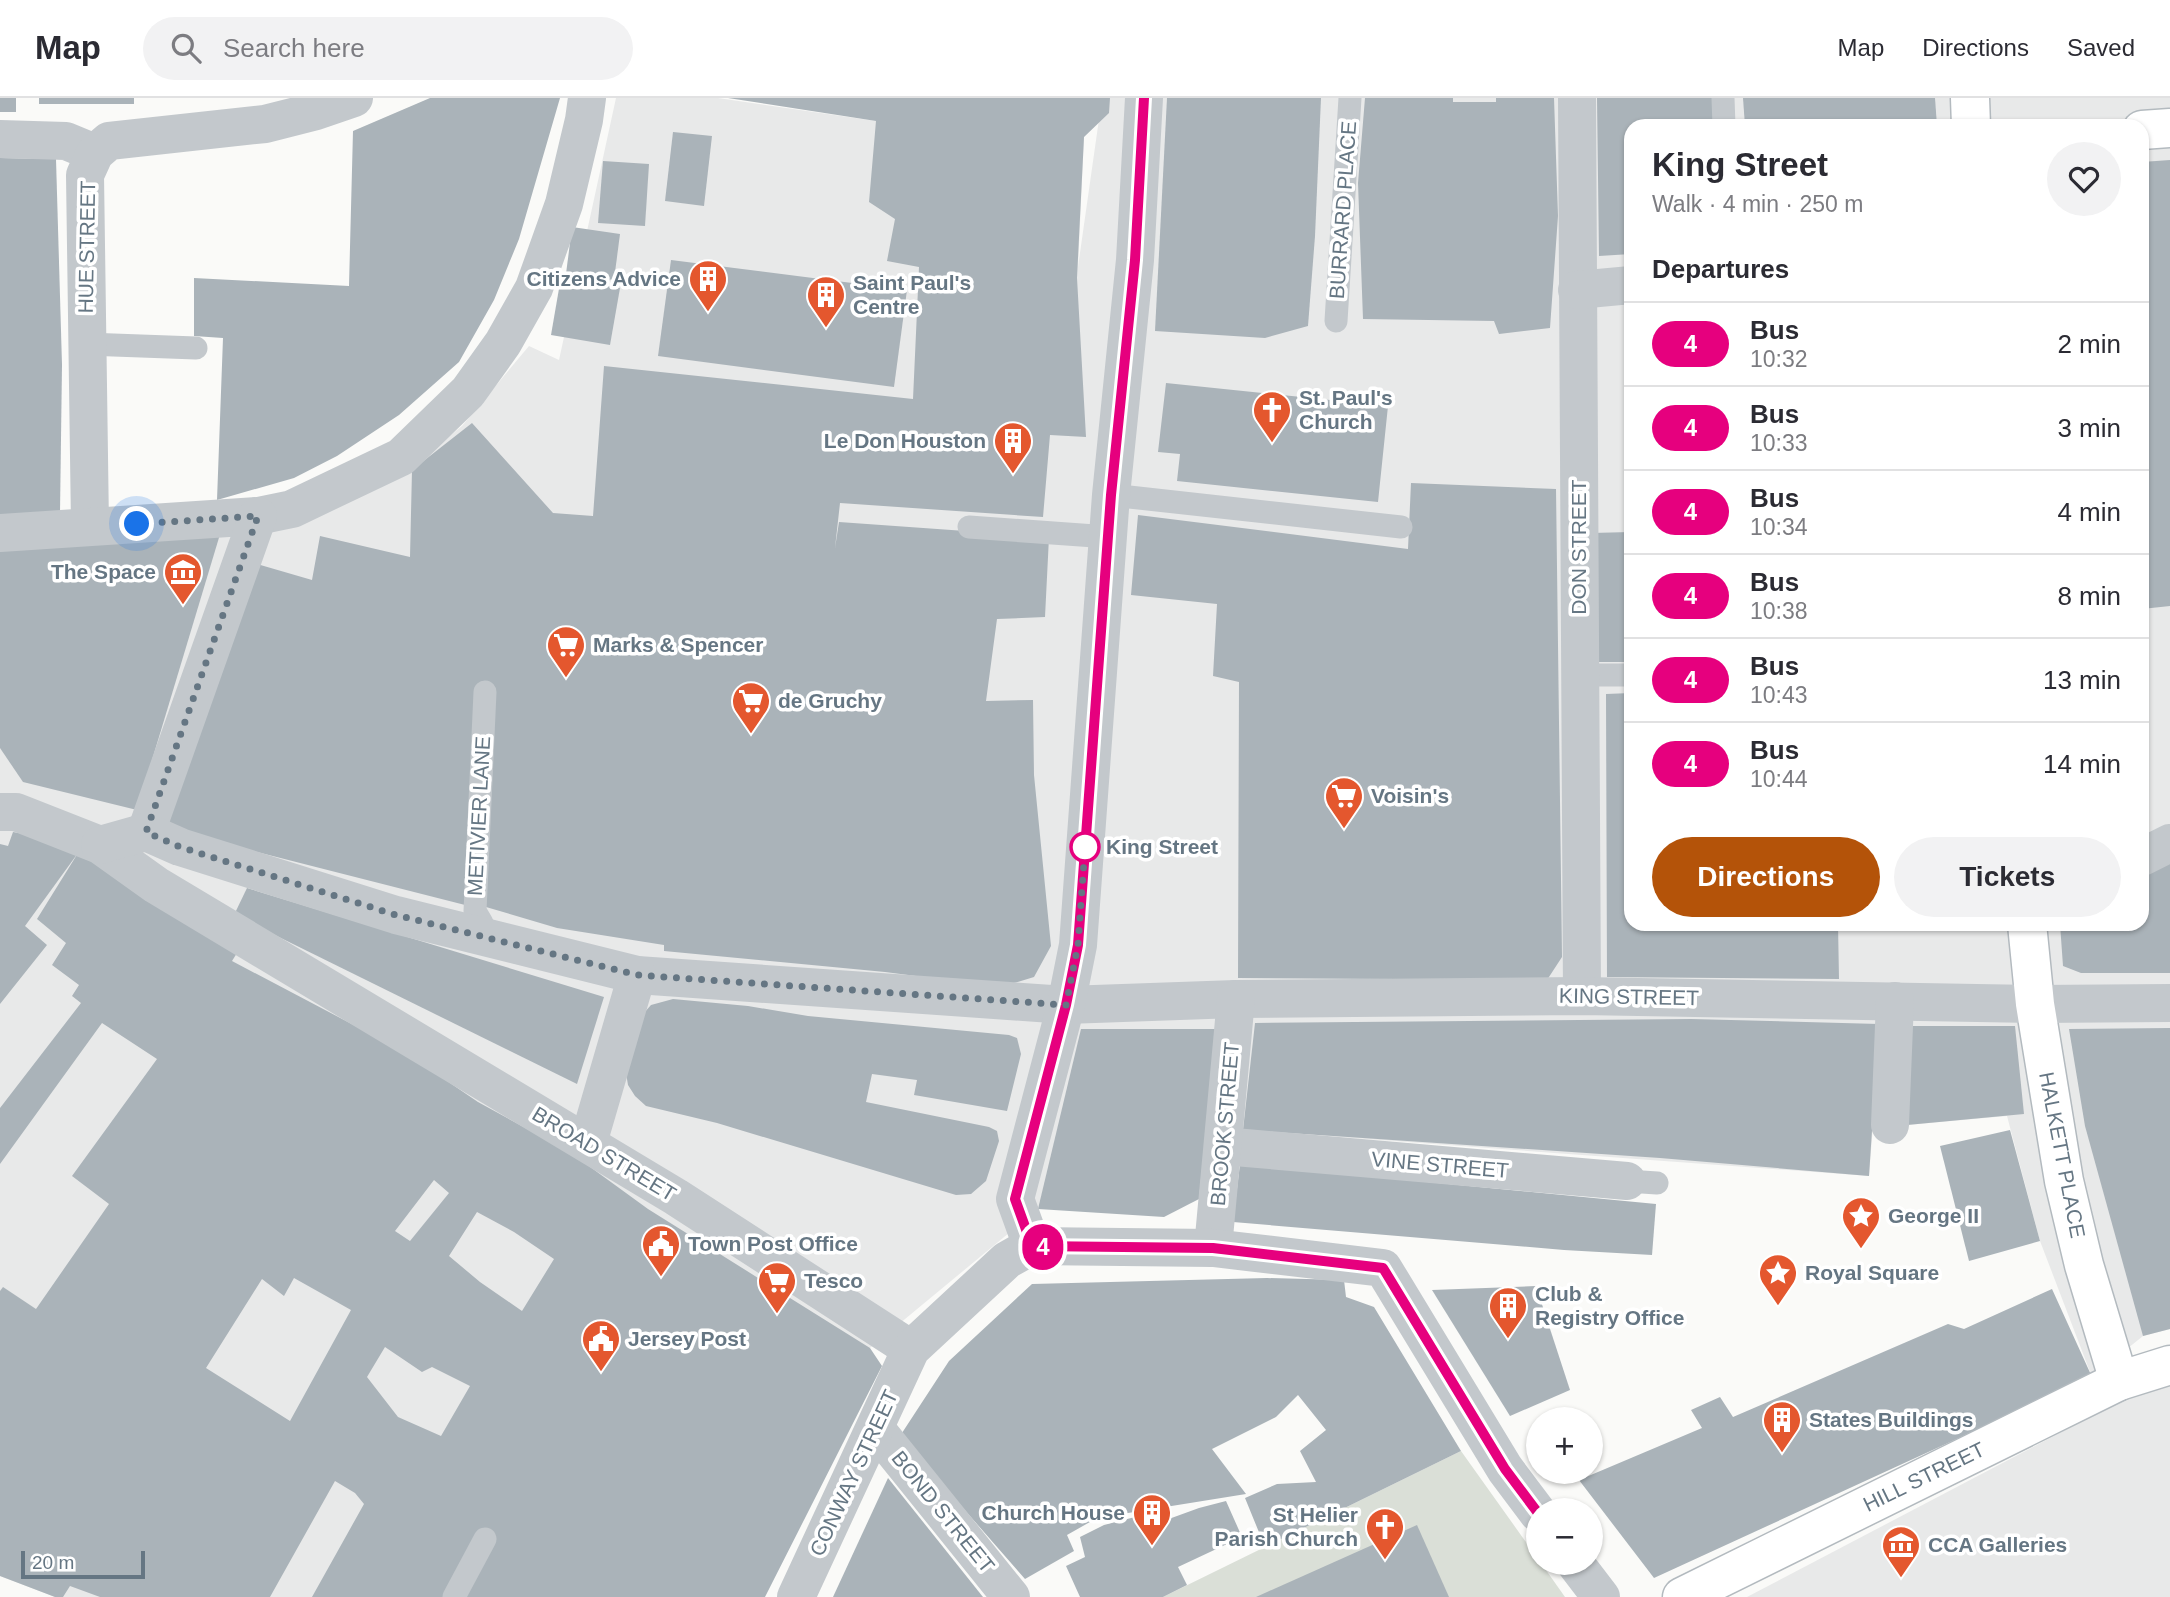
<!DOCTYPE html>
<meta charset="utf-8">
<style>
:root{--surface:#fff;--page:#f2f2f3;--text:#2b2b33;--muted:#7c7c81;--line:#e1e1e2;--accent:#b45309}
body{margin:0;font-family:Arial,sans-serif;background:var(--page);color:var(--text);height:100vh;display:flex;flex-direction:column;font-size:26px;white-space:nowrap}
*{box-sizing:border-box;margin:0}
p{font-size:23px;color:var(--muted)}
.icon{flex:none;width:38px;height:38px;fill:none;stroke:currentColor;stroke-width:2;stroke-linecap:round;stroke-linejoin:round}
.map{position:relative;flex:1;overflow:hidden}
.panel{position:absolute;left:1624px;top:21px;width:525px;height:812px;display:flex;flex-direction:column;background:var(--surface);border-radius:21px;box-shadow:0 2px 5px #0004}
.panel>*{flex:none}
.badge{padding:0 14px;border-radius:23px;font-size:24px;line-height:46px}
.controls{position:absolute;left:1526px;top:1309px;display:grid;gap:14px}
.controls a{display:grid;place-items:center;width:77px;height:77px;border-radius:50%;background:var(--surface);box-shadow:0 2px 5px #0004;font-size:35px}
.scale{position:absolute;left:21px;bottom:18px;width:124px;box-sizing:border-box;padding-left:7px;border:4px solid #657683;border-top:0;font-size:19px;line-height:24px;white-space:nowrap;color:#657683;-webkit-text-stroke:5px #fff;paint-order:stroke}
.you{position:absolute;width:35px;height:35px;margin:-18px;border:5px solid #fff;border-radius:50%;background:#1a73e8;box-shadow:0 0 0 10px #1a73e833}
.map>.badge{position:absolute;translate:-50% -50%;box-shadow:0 0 0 4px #fff}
h2{padding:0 28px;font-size:26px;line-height:63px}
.round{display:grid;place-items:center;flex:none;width:74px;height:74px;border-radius:37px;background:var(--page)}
.summary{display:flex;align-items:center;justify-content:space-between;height:119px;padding:0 28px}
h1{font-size:33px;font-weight:800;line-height:52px}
.cta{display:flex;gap:14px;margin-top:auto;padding:14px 28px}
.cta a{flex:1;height:80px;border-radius:42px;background:var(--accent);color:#fff;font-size:28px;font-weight:800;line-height:80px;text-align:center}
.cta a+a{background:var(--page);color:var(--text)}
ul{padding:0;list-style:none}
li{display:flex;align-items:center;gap:21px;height:84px;padding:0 28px;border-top:2px solid var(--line)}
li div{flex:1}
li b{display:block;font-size:26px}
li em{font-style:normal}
li .badge{min-width:77px;font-weight:700;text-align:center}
header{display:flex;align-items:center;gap:42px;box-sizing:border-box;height:98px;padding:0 35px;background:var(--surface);border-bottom:2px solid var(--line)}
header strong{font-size:33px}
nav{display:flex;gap:38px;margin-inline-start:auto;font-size:24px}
.search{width:490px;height:63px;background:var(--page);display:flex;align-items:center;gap:18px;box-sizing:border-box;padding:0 24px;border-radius:38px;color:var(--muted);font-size:26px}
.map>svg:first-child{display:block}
.built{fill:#e8e9e9;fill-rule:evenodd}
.green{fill:#dadfd7}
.building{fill:#aab3b9;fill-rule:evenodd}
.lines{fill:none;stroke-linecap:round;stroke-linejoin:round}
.secondary-casing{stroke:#b3babf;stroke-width:41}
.lane{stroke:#c3c8cc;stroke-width:23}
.street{stroke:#c3c8cc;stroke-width:38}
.secondary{stroke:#fff;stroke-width:38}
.line-casing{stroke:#fff;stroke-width:16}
.line{stroke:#e6007e;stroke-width:10}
.walk{stroke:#657683;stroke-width:7;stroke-dasharray:0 12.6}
.stop-dot{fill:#fff;stroke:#e6007e;stroke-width:3.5}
.labels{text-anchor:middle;stroke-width:7;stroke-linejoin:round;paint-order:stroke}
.street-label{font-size:21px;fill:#657683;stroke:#fff}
.poi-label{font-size:21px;font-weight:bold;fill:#657683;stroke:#fff;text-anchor:start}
.stop-label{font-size:21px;font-weight:bold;fill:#657683;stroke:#fff;text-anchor:start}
</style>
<header>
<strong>Map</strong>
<div class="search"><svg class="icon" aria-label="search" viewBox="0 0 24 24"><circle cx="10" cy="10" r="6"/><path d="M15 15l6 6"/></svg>Search here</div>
<nav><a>Map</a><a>Directions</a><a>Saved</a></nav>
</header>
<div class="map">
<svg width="2170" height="1499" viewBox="0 0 2170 1499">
<rect width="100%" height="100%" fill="#fafaf8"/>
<g class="built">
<path d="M616,0H718L876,23L1084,39L1078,169L1102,0H2170V1231L2143,1238L2092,1279L2040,1143L2007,1018L1907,1027H1873L1869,1078L1243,1032L1038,1111L870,1250L755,1499H55L0,1478V447L402,376L462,328L529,248L559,262ZM1631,28H2142V826H1631Z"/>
<polygon points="2170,1285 2170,1499 1747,1499 2138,1294"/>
</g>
<polygon class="green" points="1461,1353 1538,1461 1538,1465 1541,1465 1565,1499 1163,1499"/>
<g class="building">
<rect x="0" y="0" width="16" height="14"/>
<rect x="39" y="0" width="95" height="6"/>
<polygon points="430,0 560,0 519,141 494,202 459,264 399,317 337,358 294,380 217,402 223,240 194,238 194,180 349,188 353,33"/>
<polygon points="728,0 1110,0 1109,15 1084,39 1077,180 1086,339 1050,337 1043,419 840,405 835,450 839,424 1049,439 1045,519 997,521 986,603 1033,602 1034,677 1051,848 1034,879 1001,889 885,874 664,853 664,847 557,830 486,809 469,808 226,746 164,724 257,466 312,482 320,438 410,459 412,372 472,325 553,415 593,418 604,268 913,301 919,169 887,163 895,121 869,104 876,23"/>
<polygon points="1167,0 1321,0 1315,138 1308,228 1265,240 1155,233"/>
<polygon points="1365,0 1453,0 1453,4 1496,4 1496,0 1554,0 1558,118 1550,230 1499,236 1494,223 1363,221 1358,85"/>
<polygon points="1597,0 1714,0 1714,28 1631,28 1631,156 1599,158"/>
<polygon points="1743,0 1935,0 1937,28 1745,28"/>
<polygon points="673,34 712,38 704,108 665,103"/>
<polygon points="0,60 56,61 62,267 60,415 0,419"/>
<polygon points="2170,62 2170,508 2142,511 2142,64"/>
<polygon points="603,63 649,66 645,128 598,125"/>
<polygon points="572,129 620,136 614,182 566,176"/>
<polygon points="671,162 907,192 894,289 658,258"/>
<polygon points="561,179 620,190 610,247 551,237"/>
<polygon points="1166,285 1388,308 1378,404 1177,383 1180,356 1158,354"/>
<polygon points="1411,385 1556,391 1562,859 1547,882 1238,880 1239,584 1213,578 1217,506 1131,497 1138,417 1408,451"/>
<polygon points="221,433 137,712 23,684 0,650 0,447"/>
<polygon points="1631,434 1631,564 1591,564 1591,435"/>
<polygon points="1631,595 1631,826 1838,826 1839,881 1607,879 1606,596"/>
<path d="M13,734L78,746L237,855L232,863L403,953L478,1004L571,1055L648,1111L870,1250L882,1268L765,1499H312L364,1406L355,1395L335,1383L270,1499H100L70,1488L63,1499H55L0,1478V1193L3,1189L36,1211L109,1106L72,1078L157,961L102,925L0,1066V1010L81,905L72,898L79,887L52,867L66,845L37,821L78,755L25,828L47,847L0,906V746L8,748ZM434,1082L449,1095L410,1143L395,1133ZM477,1114L514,1134L554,1161L522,1213L480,1184L449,1158ZM294,1180L351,1212L290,1323L206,1270L262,1181L284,1198ZM385,1249L422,1274L432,1269L470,1288L441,1338L398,1319L367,1279Z"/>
<polygon points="2170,764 2170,875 2081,875 2063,868 2060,826 2142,826 2142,778"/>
<polygon points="247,790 604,899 577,986 234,817"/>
<polygon points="673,901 748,908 808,918 1009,937 1017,940 1021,956 1007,1013 914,997 917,982 872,976 866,1004 989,1029 997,1033 999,1043 986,1083 971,1096 956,1097 717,1025 646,1008 635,998 628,987 625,969 643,916 651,907"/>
<polygon points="1691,921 1879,926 1869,1078 1660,1060 1243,1032 1255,925"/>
<polygon points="1908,928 2015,928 2024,1016 1907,1027"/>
<polygon points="2170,930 2170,1231 2143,1238 2085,1028 2069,931"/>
<polygon points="1081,931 1216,931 1199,1101 1164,1119 1038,1111"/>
<polygon points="2010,1032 2040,1143 1969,1163 1940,1048"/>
<polygon points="1240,1066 1656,1106 1652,1157 1564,1152 1233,1124"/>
<polygon points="1267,1180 1344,1182 1346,1199 1374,1209 1461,1353 1265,1449 1245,1400 1277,1386 1316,1384 1300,1353 1326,1332 1298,1297 1276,1319 1212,1351 1246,1396 1097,1420 1067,1437 1074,1453 1025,1481 900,1338 949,1263 1032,1186"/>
<polygon points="1536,1188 1570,1292 1510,1318 1432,1192"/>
<polygon points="2052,1191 2092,1279 1654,1480 1579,1382 1702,1330 1691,1312 1720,1299 1733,1319 1948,1226 1964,1231"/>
<polygon points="888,1380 983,1499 833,1499"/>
<polygon points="1226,1403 1242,1439 1178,1469 1187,1487 1163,1499 1080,1499 1066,1468 1085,1459 1080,1439 1104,1427 1135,1419 1144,1430 1199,1410"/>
<polygon points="1417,1427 1449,1499 1256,1499"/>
</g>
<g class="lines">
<defs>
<g id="secondary">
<polyline points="1970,0 1971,28"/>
<polyline points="2142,32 2170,30"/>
<polyline points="2027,826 2035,906 2064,1083 2084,1167 2119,1283"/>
<polyline points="1682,1499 2119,1283 2170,1267"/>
</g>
</defs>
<use href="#secondary" class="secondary-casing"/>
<g class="lane">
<polyline points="1723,0 1724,28"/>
<polyline points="1336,223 1350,0"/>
<polyline points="86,246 196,250"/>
<polyline points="1111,397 1401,429"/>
<polyline points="969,429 1109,439"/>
<polyline points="1579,577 1631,577"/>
<polyline points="480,838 482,825 475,813 485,594"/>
<polyline points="1627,1083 1657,1085"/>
<polyline points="454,1499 485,1441"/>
</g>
<g class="street">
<polyline points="1577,0 1582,898"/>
<polyline points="0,41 66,43 95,55"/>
<polyline points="1577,192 1631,187"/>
<polyline points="90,428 85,77 95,55 109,43 265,26 316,13 354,0"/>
<polyline points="0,435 258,418 292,411 401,359 468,294 503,245 534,190 564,106 584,22 587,0"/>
<polyline points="0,714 16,714 100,747 156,787 676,1099 911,1251"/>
<polyline points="146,734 258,418"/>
<polyline points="100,747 146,734 180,749 396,817 637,877 1066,907 1236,901 1582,898 2035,906 2170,905"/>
<polyline points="2142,759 2170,745"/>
<polyline points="1890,1027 1895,903"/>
<polyline points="588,1045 637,877"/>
<polyline points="1223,1048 1627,1083"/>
<polyline points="1032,1148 1015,1101 1066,907 1078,847 1111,397 1135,162 1144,0"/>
<polyline points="1213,1150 1236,901"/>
<polyline points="875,1330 1011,1499"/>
<polyline points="1575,1465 1601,1499"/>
<polyline points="796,1499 911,1251 1007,1162 1032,1148 1213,1150 1383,1170 1505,1371 1538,1415"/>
</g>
<use href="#secondary" class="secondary"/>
</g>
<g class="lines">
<defs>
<polyline id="line" points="1144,0 1135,162 1111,397 1078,847 1066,907 1015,1101 1032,1148 1213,1150 1383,1170 1505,1371 1538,1415"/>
</defs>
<use href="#line" class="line-casing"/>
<use href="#line" class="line"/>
<polyline class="walk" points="137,426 258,418 146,734 180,749 396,817 637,877 1066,907 1078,847 1085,749"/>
</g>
<defs>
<symbol id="building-pin" viewBox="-11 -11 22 30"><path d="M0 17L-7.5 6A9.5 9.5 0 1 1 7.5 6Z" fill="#e4572e" stroke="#fff"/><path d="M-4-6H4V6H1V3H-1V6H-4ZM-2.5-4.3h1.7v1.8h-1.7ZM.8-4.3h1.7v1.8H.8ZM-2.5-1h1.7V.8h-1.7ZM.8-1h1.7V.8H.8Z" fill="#fff"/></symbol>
<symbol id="church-pin" viewBox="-11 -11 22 30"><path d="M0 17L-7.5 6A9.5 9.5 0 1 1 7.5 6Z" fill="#e4572e" stroke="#fff"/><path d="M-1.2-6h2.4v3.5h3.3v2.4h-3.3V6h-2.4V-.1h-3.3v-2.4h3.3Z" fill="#fff"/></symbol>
<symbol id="museum-pin" viewBox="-11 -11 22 30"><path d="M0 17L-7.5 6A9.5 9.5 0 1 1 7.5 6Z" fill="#e4572e" stroke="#fff"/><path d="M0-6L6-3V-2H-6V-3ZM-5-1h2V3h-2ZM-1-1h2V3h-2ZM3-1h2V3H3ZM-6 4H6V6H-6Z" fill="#fff"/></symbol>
<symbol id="supermarket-pin" viewBox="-11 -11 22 30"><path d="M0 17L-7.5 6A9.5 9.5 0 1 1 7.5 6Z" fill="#e4572e" stroke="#fff"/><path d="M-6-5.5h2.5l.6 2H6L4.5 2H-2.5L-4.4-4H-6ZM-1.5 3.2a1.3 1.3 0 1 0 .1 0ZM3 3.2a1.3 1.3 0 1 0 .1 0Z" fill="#fff"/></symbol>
<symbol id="sight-pin" viewBox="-11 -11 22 30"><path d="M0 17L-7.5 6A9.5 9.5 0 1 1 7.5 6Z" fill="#e4572e" stroke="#fff"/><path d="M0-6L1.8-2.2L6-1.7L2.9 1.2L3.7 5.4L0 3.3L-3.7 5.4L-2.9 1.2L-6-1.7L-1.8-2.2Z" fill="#fff"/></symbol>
<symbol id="civic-pin" viewBox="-11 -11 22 30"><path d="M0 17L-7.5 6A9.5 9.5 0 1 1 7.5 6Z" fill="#e4572e" stroke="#fff"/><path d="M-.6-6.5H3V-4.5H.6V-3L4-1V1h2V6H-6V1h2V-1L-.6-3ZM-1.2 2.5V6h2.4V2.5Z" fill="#fff"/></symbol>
</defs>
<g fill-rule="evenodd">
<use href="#building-pin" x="686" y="159" width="44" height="60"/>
<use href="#building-pin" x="804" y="175" width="44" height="60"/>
<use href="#church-pin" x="1250" y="290" width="44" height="60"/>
<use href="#building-pin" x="991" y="321" width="44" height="60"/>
<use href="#museum-pin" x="161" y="452" width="44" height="60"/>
<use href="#supermarket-pin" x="544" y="525" width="44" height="60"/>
<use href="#supermarket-pin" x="729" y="581" width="44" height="60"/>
<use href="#supermarket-pin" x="1322" y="676" width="44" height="60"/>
<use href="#sight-pin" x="1839" y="1096" width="44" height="60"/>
<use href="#civic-pin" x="639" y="1124" width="44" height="60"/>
<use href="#sight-pin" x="1756" y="1153" width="44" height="60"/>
<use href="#supermarket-pin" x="755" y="1161" width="44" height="60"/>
<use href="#building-pin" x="1486" y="1186" width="44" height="60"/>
<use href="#civic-pin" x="579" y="1219" width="44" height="60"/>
<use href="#building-pin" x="1760" y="1300" width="44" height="60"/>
<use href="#building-pin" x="1130" y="1393" width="44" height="60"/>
<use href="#church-pin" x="1363" y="1407" width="44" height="60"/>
<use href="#museum-pin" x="1879" y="1425" width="44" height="60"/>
</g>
<circle class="stop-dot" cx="1085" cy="749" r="14"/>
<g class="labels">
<g class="street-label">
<text transform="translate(1343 112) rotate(-86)" y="7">BURRARD PLACE</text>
<text transform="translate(87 149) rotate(-89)" y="7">HUE STREET</text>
<text transform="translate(1579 449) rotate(-90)" y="7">DON STREET</text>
<text transform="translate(479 718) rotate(-87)" y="7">METIVIER LANE</text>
<text transform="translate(1629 899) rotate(1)" y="7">KING STREET</text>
<text transform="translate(1225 1026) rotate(-85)" y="7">BROOK STREET</text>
<text transform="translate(604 1056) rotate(31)" y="7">BROAD STREET</text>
<text transform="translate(2062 1057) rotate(79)" y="7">HALKETT PLACE</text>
<text transform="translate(1440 1067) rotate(5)" y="7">VINE STREET</text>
<text transform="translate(854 1375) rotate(-65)" y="7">CONWAY STREET</text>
<text transform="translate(1924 1379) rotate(-26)" y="7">HILL STREET</text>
<text transform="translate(943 1414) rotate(51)" y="7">BOND STREET</text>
</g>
<g class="poi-label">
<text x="681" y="188" text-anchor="end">Citizens Advice</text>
<text x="853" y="192">Saint Paul's<tspan x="853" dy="24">Centre</tspan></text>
<text x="1299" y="307">St. Paul's<tspan x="1299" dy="24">Church</tspan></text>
<text x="986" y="350" text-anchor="end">Le Don Houston</text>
<text x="156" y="481" text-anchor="end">The Space</text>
<text x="593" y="554">Marks &amp; Spencer</text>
<text x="778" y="610">de Gruchy</text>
<text x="1371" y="705">Voisin's</text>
<text x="1888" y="1125">George II</text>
<text x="688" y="1153">Town Post Office</text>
<text x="1805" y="1182">Royal Square</text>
<text x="804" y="1190">Tesco</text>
<text x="1535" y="1203">Club &amp;<tspan x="1535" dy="24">Registry Office</tspan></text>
<text x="628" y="1248">Jersey Post</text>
<text x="1809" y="1329">States Buildings</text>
<text x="1125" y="1422" text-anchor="end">Church House</text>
<text x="1358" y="1424" text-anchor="end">St Helier<tspan x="1358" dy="24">Parish Church</tspan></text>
<text x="1928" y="1454">CCA Galleries</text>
</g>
<g class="stop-label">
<text x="1106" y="756">King Street</text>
</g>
</g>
</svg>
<div class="controls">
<a>+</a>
<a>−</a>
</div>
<div class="scale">20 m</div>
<div class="you" style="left:137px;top:426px"></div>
<b class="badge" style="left:1043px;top:1149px;background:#e6007e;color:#fff">4</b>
<section class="panel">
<div class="summary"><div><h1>King Street</h1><p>Walk · 4 min · 250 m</p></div><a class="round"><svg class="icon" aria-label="heart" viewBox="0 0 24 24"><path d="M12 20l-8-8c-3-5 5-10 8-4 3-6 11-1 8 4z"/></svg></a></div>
<h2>Departures</h2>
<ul>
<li><span class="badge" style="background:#e6007e;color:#fff">4</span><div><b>Bus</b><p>10:32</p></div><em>2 min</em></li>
<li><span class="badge" style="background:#e6007e;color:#fff">4</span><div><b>Bus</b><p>10:33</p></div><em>3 min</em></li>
<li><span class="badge" style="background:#e6007e;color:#fff">4</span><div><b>Bus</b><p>10:34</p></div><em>4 min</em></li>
<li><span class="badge" style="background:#e6007e;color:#fff">4</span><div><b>Bus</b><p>10:38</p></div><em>8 min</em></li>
<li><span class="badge" style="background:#e6007e;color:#fff">4</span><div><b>Bus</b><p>10:43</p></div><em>13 min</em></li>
<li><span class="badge" style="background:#e6007e;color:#fff">4</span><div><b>Bus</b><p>10:44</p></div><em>14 min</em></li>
</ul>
<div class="cta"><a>Directions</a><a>Tickets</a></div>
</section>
</div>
